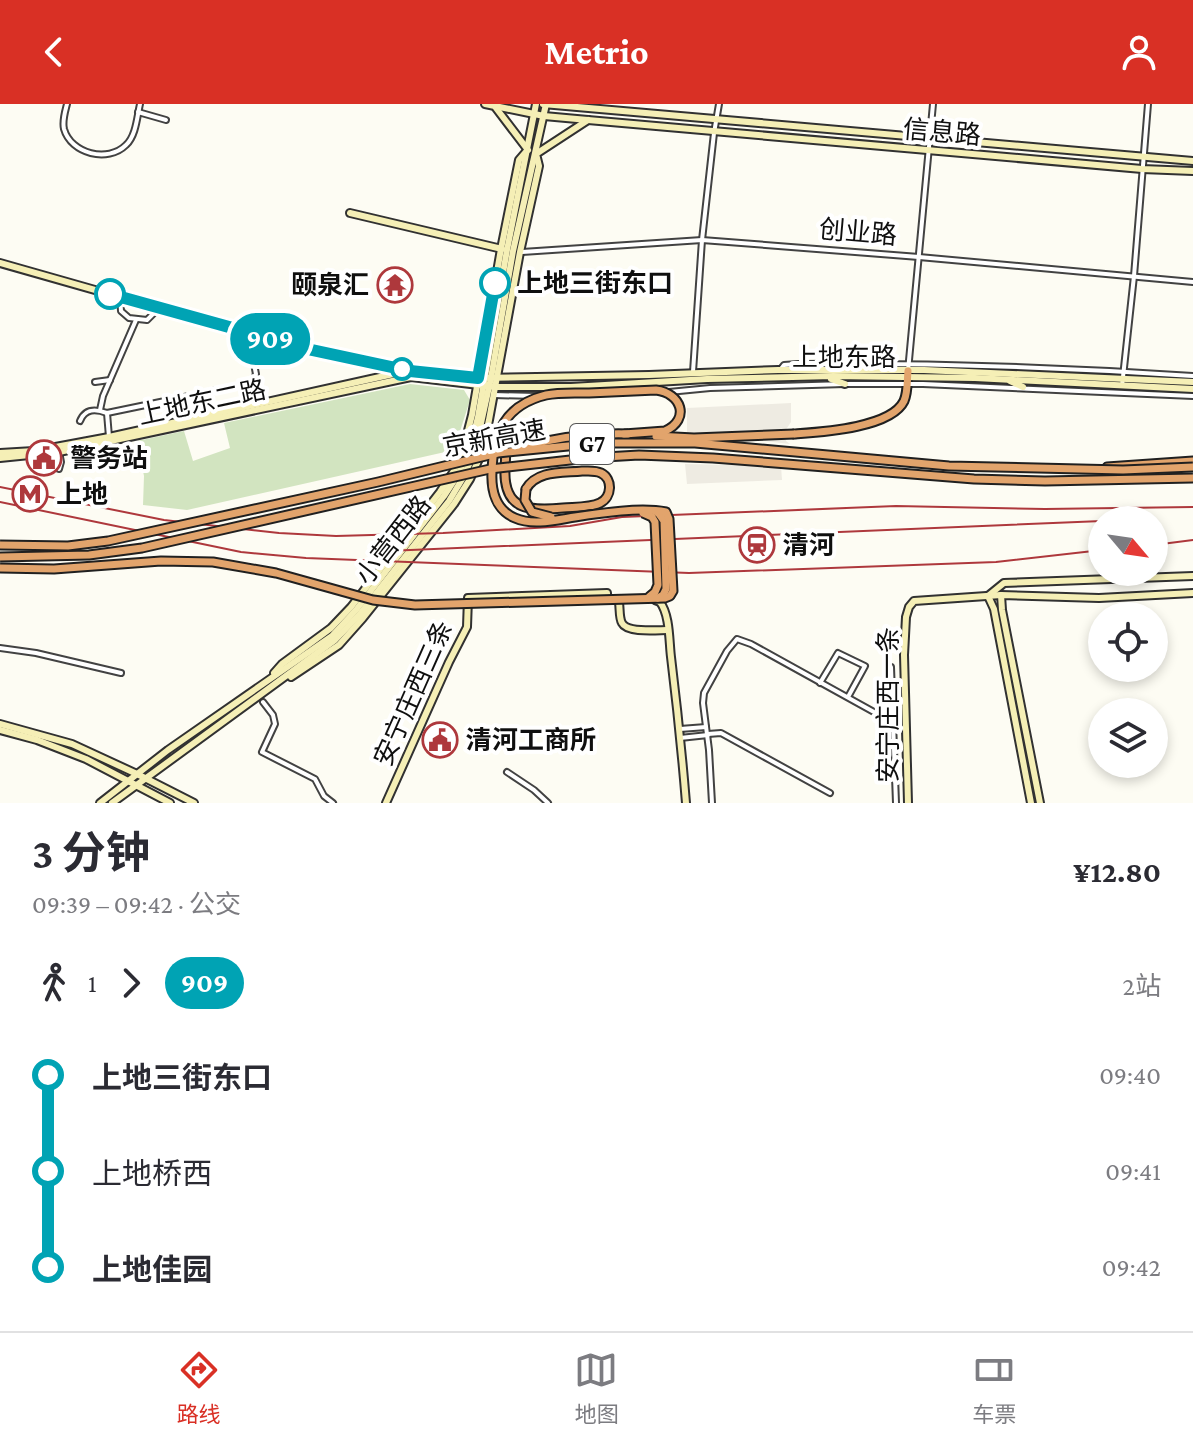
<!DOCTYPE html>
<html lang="zh">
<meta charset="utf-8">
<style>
:root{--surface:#fff;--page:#f7f7f7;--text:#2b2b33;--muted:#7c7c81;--line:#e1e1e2;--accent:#d93025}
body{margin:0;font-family:"Crimson Pro","Noto Sans SC",serif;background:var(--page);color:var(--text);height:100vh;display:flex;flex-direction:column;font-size:30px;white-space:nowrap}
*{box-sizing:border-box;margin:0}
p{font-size:26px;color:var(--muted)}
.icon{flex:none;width:44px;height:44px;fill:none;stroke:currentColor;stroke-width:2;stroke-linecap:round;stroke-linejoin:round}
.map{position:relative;height:699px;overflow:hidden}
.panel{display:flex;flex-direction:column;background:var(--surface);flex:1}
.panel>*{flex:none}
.badge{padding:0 16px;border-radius:26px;font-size:28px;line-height:52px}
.needle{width:52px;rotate:119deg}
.buttons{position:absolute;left:1088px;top:402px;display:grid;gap:16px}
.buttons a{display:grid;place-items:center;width:80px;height:80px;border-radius:50%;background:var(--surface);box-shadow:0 4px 12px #0003;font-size:40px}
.map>.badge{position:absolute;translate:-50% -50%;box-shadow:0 0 0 4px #fff}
.legs{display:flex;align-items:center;gap:12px;height:88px;padding:0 32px;font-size:26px}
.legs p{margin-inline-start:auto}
.overview{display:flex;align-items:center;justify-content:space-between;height:136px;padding:0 32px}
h1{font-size:44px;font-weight:700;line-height:60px}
ul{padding:0 32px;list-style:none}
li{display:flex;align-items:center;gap:28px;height:96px;font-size:30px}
li i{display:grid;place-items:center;width:12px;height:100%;margin:0 10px;background:currentColor}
li i::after{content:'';width:20px;height:20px;margin:-10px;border:6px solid;border-radius:50%;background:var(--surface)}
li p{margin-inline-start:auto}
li:first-child i{background:linear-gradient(#0000 50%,currentColor 0)}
li:last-child i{background:linear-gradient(currentColor 50%,#0000 0)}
header{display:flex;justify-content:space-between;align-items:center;height:104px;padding:0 32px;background:var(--accent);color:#fff;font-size:36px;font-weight:700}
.tab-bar{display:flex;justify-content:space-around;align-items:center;height:112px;border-top:2px solid var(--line);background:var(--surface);font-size:22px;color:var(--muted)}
.tab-bar a{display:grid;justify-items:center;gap:4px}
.tab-bar .selected{color:var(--accent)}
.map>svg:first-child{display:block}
.green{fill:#d2e4c0}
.plaza{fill:#eeebe2}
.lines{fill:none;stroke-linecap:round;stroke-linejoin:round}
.street-casing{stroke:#424242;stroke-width:8}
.secondary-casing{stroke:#313131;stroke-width:10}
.highway-casing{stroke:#202020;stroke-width:11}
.street{stroke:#fff;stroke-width:4}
.secondary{stroke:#f5efb6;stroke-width:6}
.highway{stroke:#e2a46c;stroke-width:7}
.rail{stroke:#ae383c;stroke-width:2}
.highway-bridge-casing{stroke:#202020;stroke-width:11;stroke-linecap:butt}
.highway-bridge{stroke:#e2a46c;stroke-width:7}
.line-1-casing{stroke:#fff;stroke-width:18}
.line-1{stroke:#00a3b4;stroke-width:12}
.stop-1-dot{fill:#fff;stroke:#00a3b4;stroke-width:4}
.labels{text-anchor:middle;stroke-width:8;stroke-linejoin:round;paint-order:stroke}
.shield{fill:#fff;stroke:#575757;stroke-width:2}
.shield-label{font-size:24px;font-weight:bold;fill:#0f0f0f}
.street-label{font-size:26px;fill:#0f0f0f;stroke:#fff}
.stop-label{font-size:26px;font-weight:bold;fill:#0f0f0f;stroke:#fff;text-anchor:start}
.poi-label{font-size:26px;font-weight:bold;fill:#0f0f0f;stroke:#fff;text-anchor:start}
</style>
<header><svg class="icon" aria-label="back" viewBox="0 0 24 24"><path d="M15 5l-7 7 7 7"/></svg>Metrio<svg class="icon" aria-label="person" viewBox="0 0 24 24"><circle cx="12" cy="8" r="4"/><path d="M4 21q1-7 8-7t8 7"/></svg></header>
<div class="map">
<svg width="1193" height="699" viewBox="0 0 1193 699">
<rect width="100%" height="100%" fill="#fdfcf3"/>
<polygon class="green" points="410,280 464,286 470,296 454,346 187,406 143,401 144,372 137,337 184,327 193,357 230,344 224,319"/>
<g class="plaza">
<polygon points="791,299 791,318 785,327 786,337 790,340 687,328 687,304"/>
<polygon points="685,360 781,362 782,376 687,380"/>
</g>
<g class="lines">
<defs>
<g id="street">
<path d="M67,0C65,8 62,17 64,25C71,50 108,59 126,41C136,32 137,13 140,0"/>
<polyline points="138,8 166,16"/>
<polyline points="522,148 702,136 919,153 1193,178"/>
<polyline points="120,193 121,207 129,214 147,216 159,204"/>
<path d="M780,266L784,261L798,260C930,259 1061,263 1193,272"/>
<polyline points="908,267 933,0"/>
<polyline points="693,268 702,136 714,29 719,0"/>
<polyline points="95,278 110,276"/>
<polyline points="1122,282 1134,172 1148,0"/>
<polyline points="669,288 710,284 845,280 923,280 1193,292"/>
<polyline points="494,291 536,292"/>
<polyline points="100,306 103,292 136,216"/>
<polyline points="107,309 109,333"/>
<path d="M80,317C85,304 96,305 107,309L247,280L252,277L256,270C252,252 254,249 260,232"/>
<polyline points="59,348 61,358 59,365"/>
<polyline points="0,544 36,549 121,569"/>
<polyline points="891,563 896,699"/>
<polyline points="820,579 838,549 865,562 848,593"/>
<polyline points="263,598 273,611 275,620 262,648 315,675 324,692 333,699"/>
<polyline points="680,625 706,623"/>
<polyline points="708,630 721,629 830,689"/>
<polyline points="680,634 708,631"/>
<polyline points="507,668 534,686 548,699"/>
<polyline points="712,699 709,646 703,599 704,589 727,547 737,535 751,540 892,618"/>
</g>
<g id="secondary">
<polyline points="485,0 544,12 588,16 1142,65 1193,67"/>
<polyline points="543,0 1193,57"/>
<polyline points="496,4 528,46"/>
<polyline points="350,109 502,145"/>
<polyline points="0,159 204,217 312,246 410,267 478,274 649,271 778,266 924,266 1193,278"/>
<polyline points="831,275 845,280"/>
<polyline points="1010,277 1023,283"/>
<polyline points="0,349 34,347 109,333 407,267"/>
<polyline points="0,354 59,348 411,273 496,283 571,283 707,275 833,272 975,274 1193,285"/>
<polyline points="1001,491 1002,506 1040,699"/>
<path d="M655,496L660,498C670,511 669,537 671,553C677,602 682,650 686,699"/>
<path d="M619,499C620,504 619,514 622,519C627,529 657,526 667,526"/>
<polyline points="274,569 282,560 331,524 351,503 440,388 454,367 464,342 472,311 501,145 519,56 525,49"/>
<polyline points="291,573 339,541 363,514 454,400 470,375 482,348 489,316 520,148 539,62 536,50 588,16"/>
<polyline points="0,620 72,640 137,670 194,699"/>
<polyline points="0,626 37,636 86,655 170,699"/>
<polyline points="100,699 168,646 332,532 356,506 444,392 459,369 470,344 478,313 507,146 536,0"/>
<polyline points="112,699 335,536 359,511 449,397 464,372 475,346 491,274 513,147 546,0"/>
<polyline points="386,699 449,558 467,523 468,494 607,489 607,493 613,496"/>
<polyline points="908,699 904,551 906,513 909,503 914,497 1001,491 1099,494 1193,489"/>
<polyline points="1031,699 994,505 988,492 1004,479 1193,472"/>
</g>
<g id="highway">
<path d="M794,330C821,328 891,324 904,297C908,288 907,276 908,267"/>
<path d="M508,333C505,343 506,354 505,364C503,407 529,407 563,404C574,403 590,404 600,399C612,393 613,375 601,369C595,366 588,367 582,367C562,369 537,366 526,385"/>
<polyline points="1107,363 1193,357"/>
</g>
</defs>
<use href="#street" class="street-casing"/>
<use href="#secondary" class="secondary-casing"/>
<use href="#highway" class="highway-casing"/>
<use href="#street" class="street"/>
<use href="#secondary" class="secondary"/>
<use href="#highway" class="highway"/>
<g class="rail">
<polyline points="0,383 164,416 279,429 336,432 443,429 570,422 622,413 896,402 1045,405 1193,403"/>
<polyline points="0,398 241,448 306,454 689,469 996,458 1102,446"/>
<polyline points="1154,441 1193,436"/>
<polyline points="387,447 1102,417"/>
</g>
<defs>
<g id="highway-bridge">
<polyline points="656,332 694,334 794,330"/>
<path d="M518,344C553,334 591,329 628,330"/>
<polyline points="526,385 525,396 532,408 551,413"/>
<polyline points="655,407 659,410 664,417 666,485 663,491 658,494"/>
<polyline points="643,409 652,413 655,418 658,481 655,488 649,493"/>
<polyline points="0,441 68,442 108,437 378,378 498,349 598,339 695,339 949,362 1123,366 1193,363"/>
<polyline points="0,453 89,451 142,444 490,365 588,354 639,351 713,354 974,375 1045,377 1193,374"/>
<path d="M0,464L54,465L161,457L213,458L276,469L373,496L415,501L665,494L670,492L673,487L669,415L666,408C641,403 601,409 575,413C556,416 533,422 515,414C496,406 491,387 492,368C493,329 505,301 546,291C559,288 575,289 589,289C611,288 633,287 656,286C681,289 691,315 665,327L624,330"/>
</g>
</defs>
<use href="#highway-bridge" class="highway-bridge-casing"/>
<use href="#highway-bridge" class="highway-bridge"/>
</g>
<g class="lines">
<defs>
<polyline id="line-1" points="110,190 312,246 410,267 478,274 495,179"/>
</defs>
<use href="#line-1" class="line-1-casing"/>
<use href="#line-1" class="line-1"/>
</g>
<defs>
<symbol id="temple-ring" viewBox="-11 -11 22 22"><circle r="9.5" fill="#fff" stroke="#ae383c" stroke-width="1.5"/><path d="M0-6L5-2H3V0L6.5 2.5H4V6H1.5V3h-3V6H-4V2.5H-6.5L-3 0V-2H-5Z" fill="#ae383c"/></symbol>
<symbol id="civic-ring" viewBox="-11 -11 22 22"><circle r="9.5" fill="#fff" stroke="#ae383c" stroke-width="1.5"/><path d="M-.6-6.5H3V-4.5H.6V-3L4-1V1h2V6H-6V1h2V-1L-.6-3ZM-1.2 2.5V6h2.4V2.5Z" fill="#ae383c"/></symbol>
<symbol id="metro-ring" viewBox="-11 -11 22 22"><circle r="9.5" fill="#fff" stroke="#ae383c" stroke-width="1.5"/><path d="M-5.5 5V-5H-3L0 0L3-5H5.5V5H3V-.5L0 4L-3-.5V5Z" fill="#ae383c"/></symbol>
<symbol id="station-ring" viewBox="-11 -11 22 22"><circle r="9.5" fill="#fff" stroke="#ae383c" stroke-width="1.5"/><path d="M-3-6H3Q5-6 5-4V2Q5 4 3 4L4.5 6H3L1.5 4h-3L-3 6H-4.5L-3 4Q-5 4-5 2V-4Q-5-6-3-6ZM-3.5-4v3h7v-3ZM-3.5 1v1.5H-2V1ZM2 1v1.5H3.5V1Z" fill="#ae383c"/></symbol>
</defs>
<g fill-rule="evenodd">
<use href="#temple-ring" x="375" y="161" width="40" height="40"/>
<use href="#civic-ring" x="24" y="334" width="40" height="40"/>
<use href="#metro-ring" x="10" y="370" width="40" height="40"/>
<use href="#station-ring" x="737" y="421" width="40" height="40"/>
<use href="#civic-ring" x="420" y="616" width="40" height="40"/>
</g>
<g class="stop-1-dot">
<circle cx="495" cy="179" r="14"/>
<circle cx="110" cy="190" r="14"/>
<circle cx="402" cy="265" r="10"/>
</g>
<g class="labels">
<rect class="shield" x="570" y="320" width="44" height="40" rx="6"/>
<g class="shield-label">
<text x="592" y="348">G7</text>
</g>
<g class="street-label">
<text transform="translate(942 28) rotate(5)" y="9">信息路</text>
<text transform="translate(858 128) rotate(5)" y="9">创业路</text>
<text x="844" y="262">上地东路</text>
<text transform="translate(202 298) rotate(-12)" y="9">上地东二路</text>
<text transform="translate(494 334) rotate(-10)" y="9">京新高速</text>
<text transform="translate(393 436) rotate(-52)" y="9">小营西路</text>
<text transform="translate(413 589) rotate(-66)" y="9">安宁庄西三条</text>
<text transform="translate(888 601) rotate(-90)" y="9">安宁庄西一条</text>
</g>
<g class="stop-label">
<text x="517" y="188">上地三街东口</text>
</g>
<g class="poi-label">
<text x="369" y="190" text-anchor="end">颐泉汇</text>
<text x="70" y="363">警务站</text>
<text x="56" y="399">上地</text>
<text x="783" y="450">清河</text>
<text x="466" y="645">清河工商所</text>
</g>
</g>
</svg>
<div class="buttons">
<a><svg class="needle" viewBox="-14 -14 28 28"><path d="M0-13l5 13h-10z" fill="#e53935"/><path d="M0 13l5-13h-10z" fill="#7c7c81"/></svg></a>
<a><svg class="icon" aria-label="locate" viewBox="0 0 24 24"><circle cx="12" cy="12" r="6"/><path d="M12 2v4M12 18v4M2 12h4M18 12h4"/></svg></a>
<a><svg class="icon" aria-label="layers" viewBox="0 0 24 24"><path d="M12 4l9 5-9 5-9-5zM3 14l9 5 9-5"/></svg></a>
</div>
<b class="badge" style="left:270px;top:235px;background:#00a3b4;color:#fff">909</b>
</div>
<section class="panel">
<div class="overview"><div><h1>3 分钟</h1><p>09:39 – 09:42 · 公交</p></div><b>¥12.80</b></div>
<div class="legs"><svg class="icon" aria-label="walk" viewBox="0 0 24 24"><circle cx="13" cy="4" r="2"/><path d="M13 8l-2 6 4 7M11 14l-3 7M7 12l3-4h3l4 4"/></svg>1<svg class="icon" aria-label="forward" viewBox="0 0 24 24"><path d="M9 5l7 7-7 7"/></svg><b class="badge" style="background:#00a3b4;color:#fff">909</b><p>2站</p></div>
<ul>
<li><i style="color:#00a3b4"></i><b>上地三街东口</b><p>09:40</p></li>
<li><i style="color:#00a3b4"></i><span>上地桥西</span><p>09:41</p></li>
<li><i style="color:#00a3b4"></i><b>上地佳园</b><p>09:42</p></li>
</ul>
</section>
<nav class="tab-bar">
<a class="selected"><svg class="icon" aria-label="directions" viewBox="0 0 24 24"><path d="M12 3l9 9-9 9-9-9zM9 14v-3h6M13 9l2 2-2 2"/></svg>路线</a>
<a><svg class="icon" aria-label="map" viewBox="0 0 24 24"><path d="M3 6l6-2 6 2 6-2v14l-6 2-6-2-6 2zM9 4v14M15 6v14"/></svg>地图</a>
<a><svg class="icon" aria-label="tickets" viewBox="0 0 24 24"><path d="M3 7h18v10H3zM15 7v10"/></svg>车票</a>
</nav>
